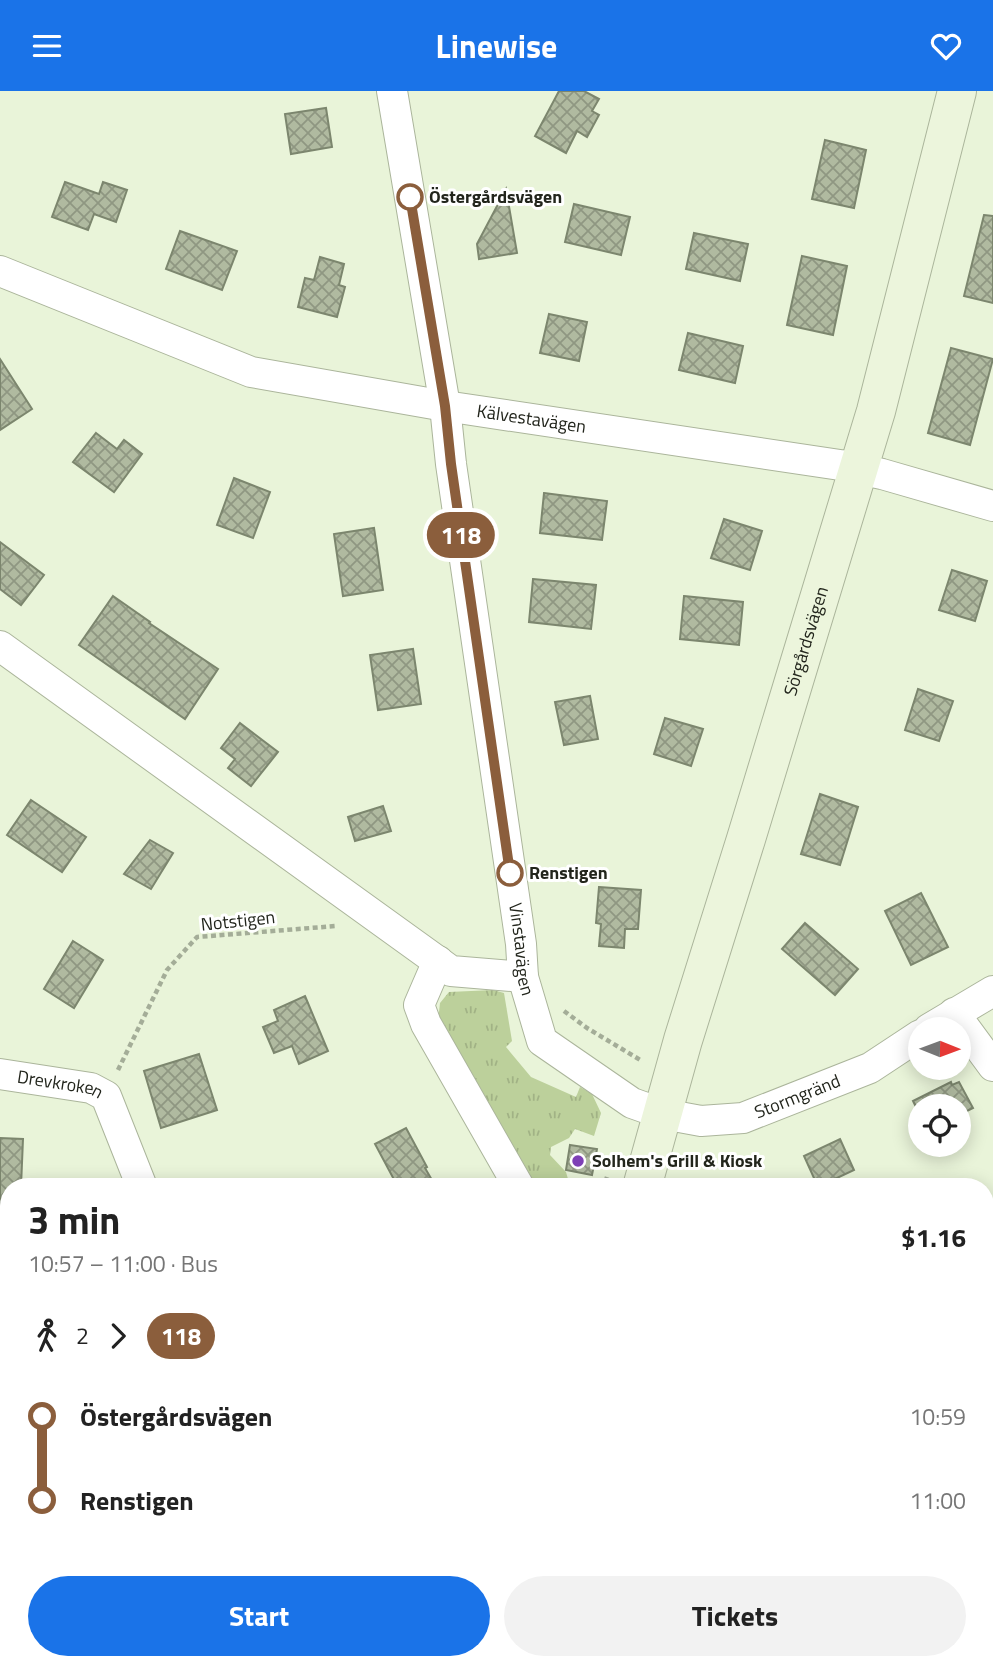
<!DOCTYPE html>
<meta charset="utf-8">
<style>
:root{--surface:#fff;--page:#f2f2f2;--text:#222;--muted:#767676;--accent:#1a73e8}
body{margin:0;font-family:"Titillium Web",sans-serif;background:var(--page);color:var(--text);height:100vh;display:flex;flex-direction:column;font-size:26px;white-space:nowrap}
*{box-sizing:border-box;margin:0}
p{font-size:23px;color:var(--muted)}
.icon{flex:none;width:38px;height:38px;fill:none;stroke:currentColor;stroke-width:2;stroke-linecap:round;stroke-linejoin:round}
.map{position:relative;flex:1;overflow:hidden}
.sheet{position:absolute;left:0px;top:1087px;width:994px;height:492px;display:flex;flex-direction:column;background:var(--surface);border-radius:28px 28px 0 0;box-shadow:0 4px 18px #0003}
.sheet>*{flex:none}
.badge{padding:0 14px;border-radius:23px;font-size:24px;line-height:46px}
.needle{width:46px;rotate:91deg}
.controls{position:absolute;left:908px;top:926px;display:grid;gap:14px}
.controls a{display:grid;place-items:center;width:63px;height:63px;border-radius:50%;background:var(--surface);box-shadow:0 4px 18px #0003;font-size:35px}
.map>.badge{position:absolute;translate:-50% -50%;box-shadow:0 0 0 4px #fff}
.legs{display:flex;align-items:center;gap:10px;height:77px;padding:0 28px;font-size:23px}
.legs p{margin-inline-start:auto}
.head{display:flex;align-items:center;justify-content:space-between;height:119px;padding:0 28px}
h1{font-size:38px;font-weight:700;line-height:52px}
.cta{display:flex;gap:14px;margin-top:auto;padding:14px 28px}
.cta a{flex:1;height:80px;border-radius:42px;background:var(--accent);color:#fff;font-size:28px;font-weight:700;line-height:80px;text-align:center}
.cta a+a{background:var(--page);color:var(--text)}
ul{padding:0 28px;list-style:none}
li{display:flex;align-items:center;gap:24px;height:84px;font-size:26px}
li i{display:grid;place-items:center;width:10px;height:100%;margin:0 9px;background:currentColor}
li i::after{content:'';width:18px;height:18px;margin:-9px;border:5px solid;border-radius:50%;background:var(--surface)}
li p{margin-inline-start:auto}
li:first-child i{background:linear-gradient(#0000 50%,currentColor 0)}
li:last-child i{background:linear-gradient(currentColor 50%,#0000 0)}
header{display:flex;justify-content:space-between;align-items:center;height:91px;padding:0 28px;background:var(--accent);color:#fff;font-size:32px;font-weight:700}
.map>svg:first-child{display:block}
.park{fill:url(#park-tufts)}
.building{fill:url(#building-cross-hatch);stroke:#7c866e;stroke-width:2}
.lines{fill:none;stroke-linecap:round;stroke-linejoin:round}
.street-casing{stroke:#abb59b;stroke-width:32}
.secondary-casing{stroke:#abb59b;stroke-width:40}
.path{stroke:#a4ad98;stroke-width:4.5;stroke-dasharray:5 3.5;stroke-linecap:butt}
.street{stroke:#fff;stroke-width:30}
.secondary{stroke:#ecf5dc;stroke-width:38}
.line-1-casing{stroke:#fff;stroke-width:16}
.line-1{stroke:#8b5e3c;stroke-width:10}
.stop-1-dot{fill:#fff;stroke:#8b5e3c;stroke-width:3.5}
.poi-dot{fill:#7e40b6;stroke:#fff;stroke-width:2.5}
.labels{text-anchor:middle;stroke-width:6;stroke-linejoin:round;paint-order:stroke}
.stop-label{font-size:18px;font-weight:bold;fill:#22251c;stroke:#fff;text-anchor:start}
.street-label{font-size:18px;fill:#22251c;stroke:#fff}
.poi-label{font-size:18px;font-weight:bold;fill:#22251c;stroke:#fff;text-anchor:start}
</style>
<header><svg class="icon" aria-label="menu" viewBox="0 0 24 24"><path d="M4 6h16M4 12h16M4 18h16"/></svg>Linewise<svg class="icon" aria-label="heart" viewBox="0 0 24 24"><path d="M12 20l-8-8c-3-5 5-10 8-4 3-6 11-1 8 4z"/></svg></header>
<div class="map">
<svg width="993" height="1578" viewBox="0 0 993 1578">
<defs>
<pattern id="park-tufts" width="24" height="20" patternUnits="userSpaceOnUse" patternTransform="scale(1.75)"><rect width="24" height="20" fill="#bcd09b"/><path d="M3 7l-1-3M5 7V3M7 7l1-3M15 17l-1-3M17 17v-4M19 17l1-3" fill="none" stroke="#a1b285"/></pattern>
<pattern id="building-cross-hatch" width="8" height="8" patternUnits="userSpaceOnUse" patternTransform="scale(1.75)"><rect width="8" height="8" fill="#b0baa0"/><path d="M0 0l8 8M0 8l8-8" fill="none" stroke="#8f9782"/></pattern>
</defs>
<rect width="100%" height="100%" fill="#e9f4d9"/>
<polygon class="park" points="493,899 504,902 512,950 506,956 531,986 576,1006 580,996 592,1003 601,1022 594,1045 575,1038 569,1047 551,1056 550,1064 566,1081 570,1095 536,1095 438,930 440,912 449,901"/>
<g class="building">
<polygon points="559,0 584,0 599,8 592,20 599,24 587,46 577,40 566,62 535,45"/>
<polygon points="326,17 332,56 291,63 285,23"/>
<polygon points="825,49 866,59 854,117 812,108"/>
<polygon points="65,91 99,103 103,91 127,99 116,131 94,123 88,139 52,126"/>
<polygon points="506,98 517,162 479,168 477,153"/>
<polygon points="574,113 630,126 621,164 565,151"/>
<polygon points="984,124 993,125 993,212 964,205"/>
<polygon points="180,140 237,160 222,199 166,178"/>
<polygon points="694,142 748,153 740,190 686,178"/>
<polygon points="802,165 847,175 833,244 787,234"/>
<polygon points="320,166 344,173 339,194 345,196 337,226 298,216 305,187 314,189"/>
<polygon points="549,223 587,231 579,270 540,262"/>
<polygon points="688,242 743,255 735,292 679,279"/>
<polygon points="951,257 993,268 970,354 928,342"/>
<polygon points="0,268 32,318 0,339"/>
<polygon points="96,342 117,358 124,349 142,363 114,401 73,371"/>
<polygon points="234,387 270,401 253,447 217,434"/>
<polygon points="544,402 607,410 602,449 540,442"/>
<polygon points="724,428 762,440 750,479 711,467"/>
<polygon points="374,437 383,499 343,505 334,443"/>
<polygon points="0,451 44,484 21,514 0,498"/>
<polygon points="952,479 987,490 975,530 939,519"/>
<polygon points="533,488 596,494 591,538 529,531"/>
<polygon points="113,505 150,531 149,532 218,578 185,628 79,554"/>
<polygon points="684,505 743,511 739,554 680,548"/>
<polygon points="413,558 421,613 378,619 370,564"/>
<polygon points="918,598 953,610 939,650 905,639"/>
<polygon points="590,605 598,648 564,654 555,611"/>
<polygon points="665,627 703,638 691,675 654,663"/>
<polygon points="240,632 278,661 251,695 228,677 235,668 221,657"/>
<polygon points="820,703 858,716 840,774 801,763"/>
<polygon points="31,709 86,746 62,781 7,744"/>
<polygon points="383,715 391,740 355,750 348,726"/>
<polygon points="150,749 173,762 151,798 124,783"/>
<polygon points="599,796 641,799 638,838 625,838 624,857 599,855 601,833 596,832"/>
<polygon points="921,802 948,856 911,874 885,820"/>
<polygon points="805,832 858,878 835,904 782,858"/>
<polygon points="73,850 103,869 74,917 44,898"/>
<polygon points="305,905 328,960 299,973 292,955 274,962 263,936 278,930 274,919"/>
<polygon points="199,963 217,1019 161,1037 144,980"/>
<polygon points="951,991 952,994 959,991 973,1017 959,1024 959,1015 920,1015 920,1024 913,1010"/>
<polygon points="406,1037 427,1076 425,1077 436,1096 398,1096 375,1053"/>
<polygon points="0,1047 23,1048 21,1096 9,1096 9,1119 0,1118"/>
<polygon points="840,1048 854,1079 818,1096 804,1065"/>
<polygon points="570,1054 597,1058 592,1084 566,1079"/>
</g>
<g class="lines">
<defs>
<g id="street">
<path id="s1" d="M392,0L445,315L451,373L521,853L523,886L542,950L632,1012L663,1023L701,1030L743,1027L870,977L920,944"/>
<path id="s2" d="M0,180L251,281L445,315L840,374L882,383L993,415"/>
<polyline points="0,555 451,880 523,886"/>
<polyline points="438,870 419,914 426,933 519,1096"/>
<polyline points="954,922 993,975"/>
<polyline points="929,938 993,900"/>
<path id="s3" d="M0,983L91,997L106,1005L142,1096"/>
<polyline points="0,1418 9,1422"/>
<polyline points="985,1481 993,1460"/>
<polyline points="137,1578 138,1570"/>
<polyline points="957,1578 959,1570"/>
</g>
<g id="secondary">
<path id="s4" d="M642,1096L683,949L746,748L876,320L957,0"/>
<polyline points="516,1578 518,1570"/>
</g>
</defs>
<use href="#street" class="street-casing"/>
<use href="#secondary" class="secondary-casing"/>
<g class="path">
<polyline points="564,920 587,937 642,970"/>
<polyline points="118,979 167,879 197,846 336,835"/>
<polyline points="604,1096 607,1086"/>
</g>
<use href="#street" class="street"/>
<use href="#secondary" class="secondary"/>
</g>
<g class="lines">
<defs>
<polyline id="line-1" points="410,106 445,315 451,373 510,782"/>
</defs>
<use href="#line-1" class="line-1-casing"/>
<use href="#line-1" class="line-1"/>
</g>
<g class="stop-1-dot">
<circle cx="410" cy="106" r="12"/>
<circle cx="510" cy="782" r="12"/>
</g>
<circle class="poi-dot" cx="578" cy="1070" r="7"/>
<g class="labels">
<g class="stop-label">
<text x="429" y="112">Östergårdsvägen</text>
<text x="529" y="788">Renstigen</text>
</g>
<g class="street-label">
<text dy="6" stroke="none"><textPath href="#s2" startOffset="555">Kälvestavägen</textPath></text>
<text dy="6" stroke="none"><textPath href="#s4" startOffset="570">Sörgårdsvägen</textPath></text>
<text transform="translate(238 830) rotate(-6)" y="6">Notstigen</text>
<text dy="6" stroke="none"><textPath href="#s1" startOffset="868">Vinstavägen</textPath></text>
<text dy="6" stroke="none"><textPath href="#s3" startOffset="61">Drevkroken</textPath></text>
<text dy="6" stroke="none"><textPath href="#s1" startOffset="1244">Stormgränd</textPath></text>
</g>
<g class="poi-label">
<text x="592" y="1076">Solhem's Grill &amp; Kiosk</text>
</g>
</g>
</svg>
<div class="controls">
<a><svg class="needle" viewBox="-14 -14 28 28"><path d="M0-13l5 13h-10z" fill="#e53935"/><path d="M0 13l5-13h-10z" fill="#767676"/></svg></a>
<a><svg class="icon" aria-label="locate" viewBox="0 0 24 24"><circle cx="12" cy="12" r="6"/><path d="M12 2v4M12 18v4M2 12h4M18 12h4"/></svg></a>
</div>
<b class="badge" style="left:461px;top:444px;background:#8b5e3c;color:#fff">118</b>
<section class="sheet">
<div class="head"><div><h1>3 min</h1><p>10:57 – 11:00 · Bus</p></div><b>$1.16</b></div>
<div class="legs"><svg class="icon" aria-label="walk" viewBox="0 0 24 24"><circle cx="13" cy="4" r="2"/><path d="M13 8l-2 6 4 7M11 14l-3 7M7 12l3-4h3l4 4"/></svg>2<svg class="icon" aria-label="forward" viewBox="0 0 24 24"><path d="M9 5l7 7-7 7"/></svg><b class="badge" style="background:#8b5e3c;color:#fff">118</b></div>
<ul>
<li><i style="color:#8b5e3c"></i><b>Östergårdsvägen</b><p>10:59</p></li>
<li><i style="color:#8b5e3c"></i><b>Renstigen</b><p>11:00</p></li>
</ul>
<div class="cta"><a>Start</a><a>Tickets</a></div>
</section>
</div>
